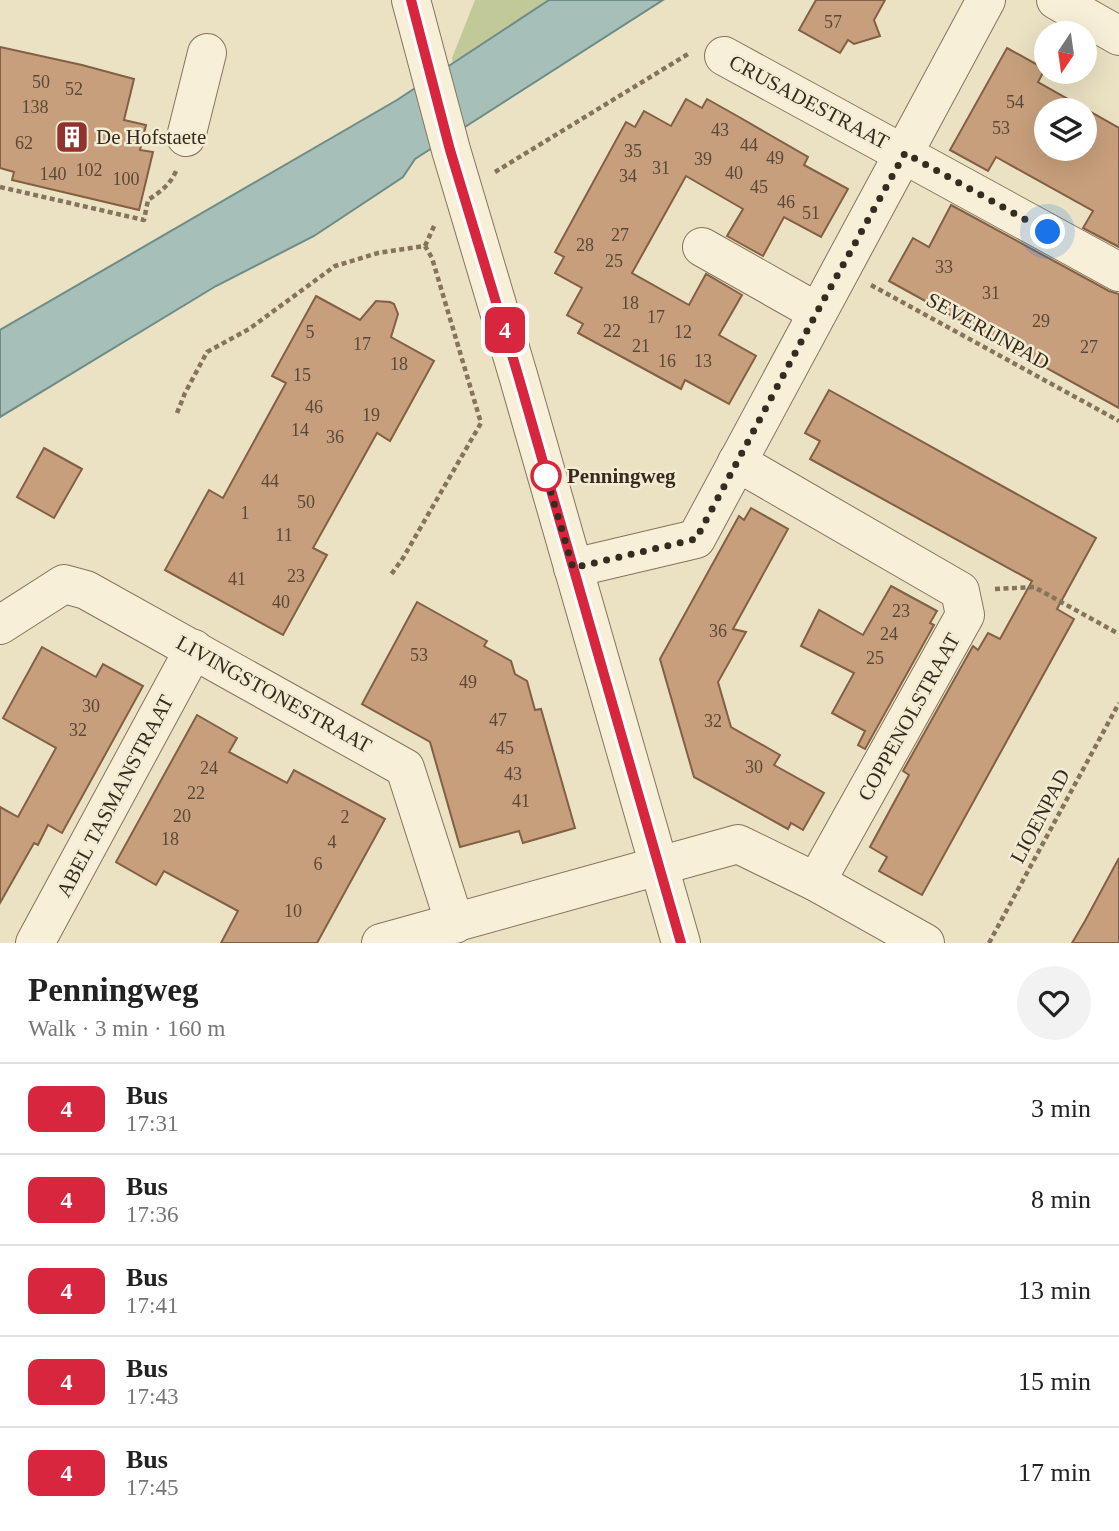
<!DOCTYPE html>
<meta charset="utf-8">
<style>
:root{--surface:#fff;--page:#f2f2f2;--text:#222;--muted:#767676;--line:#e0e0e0}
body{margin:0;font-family:"Times New Roman",serif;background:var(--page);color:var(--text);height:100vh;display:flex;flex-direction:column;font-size:26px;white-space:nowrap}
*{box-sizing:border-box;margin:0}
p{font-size:23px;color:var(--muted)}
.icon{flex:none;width:38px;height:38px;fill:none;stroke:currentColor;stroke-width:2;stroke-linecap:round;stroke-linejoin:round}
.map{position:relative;height:943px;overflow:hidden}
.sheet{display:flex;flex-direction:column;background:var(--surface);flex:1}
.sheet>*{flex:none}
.badge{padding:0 14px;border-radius:10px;font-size:24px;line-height:46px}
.needle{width:46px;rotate:193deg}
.controls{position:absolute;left:1034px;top:21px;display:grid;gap:14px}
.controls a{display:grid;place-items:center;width:63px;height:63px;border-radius:50%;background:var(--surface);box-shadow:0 7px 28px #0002;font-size:35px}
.you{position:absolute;width:35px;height:35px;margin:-18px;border:5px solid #fff;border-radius:50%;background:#1a73e8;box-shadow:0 0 0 10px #1a73e833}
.map>.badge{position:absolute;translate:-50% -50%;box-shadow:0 0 0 4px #fff}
.round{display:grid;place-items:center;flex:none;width:74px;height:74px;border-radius:37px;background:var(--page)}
.head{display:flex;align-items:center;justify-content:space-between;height:119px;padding:0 28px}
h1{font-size:33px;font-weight:800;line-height:52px}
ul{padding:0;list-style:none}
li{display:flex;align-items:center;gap:21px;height:91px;padding:0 28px;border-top:2px solid var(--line)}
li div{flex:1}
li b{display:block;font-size:26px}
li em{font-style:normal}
li .badge{min-width:77px;font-weight:700;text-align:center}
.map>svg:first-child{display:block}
.green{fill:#c1c999}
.water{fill:#a6bfb9;stroke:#6d8c86;stroke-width:2}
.building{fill:#c79f7c;stroke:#835f43;stroke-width:2;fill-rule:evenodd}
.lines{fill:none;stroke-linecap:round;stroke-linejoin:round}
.minor-casing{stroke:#85745c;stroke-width:40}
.path{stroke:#85745c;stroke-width:4.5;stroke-dasharray:5 3.5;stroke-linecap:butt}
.minor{stroke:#f7efd7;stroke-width:38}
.line-casing{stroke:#fff;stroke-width:16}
.line{stroke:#d7263d;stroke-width:10}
.walk{stroke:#362b1f;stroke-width:7;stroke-dasharray:0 12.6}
.stop-dot{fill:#fff;stroke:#d7263d;stroke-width:3.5}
.labels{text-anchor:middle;stroke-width:5;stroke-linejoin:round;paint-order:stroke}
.number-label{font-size:18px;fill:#5a4836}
.street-label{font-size:21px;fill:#362b1f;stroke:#f3ecd3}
.poi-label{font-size:21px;fill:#362b1f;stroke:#f3ecd3;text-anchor:start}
.stop-label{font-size:21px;font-weight:bold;fill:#362b1f;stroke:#f3ecd3;text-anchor:start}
</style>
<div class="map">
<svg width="1119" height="943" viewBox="0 0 1119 943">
<rect width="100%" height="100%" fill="#ebe2c4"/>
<polygon class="green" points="475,0 549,0 453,65 452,58"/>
<polygon class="water" points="549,0 663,0 415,159 403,177 314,236 216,286 0,417 0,330 397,100"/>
<g class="building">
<polygon points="816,0 885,0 874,20 880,36 854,44 848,40 840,53 799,30"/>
<polygon points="0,47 82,65 134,79 124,120 146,125 140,150 153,152 139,210 12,180 14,172 0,168"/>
<path d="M1007,48L1045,69L1038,82L1119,128V247L1083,228L1093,211L996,157L988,171L950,150ZM1046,110H1085V149H1046Z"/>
<polygon points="686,99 702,108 707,99 739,117 808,157 804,165 848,189 821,237 784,217 763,256 727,236 743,209 686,176 647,246 632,273 689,305 706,274 742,295 719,335 756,356 729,404 685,380 681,389 578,333 583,324 567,315 582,288 555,273 564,257 555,252 626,122 635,127 644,111 671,126"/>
<polygon points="951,205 1109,291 1119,294 1119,408 889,281 913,238 929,247"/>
<polygon points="316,296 360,320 376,301 390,302 394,304 398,314 391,337 434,361 390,441 377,433 313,548 327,555 283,635 165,570 209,490 223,498 286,383 272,376"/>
<polygon points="829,390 1096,538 1057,609 1074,619 922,895 879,871 887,857 870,847 909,775 903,771 973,646 978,650 988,633 1000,639 1032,581 810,459 820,441 805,433"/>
<polygon points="44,448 82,469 54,518 17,497"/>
<polygon points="751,508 788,529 733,629 746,632 718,682 731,727 780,755 774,765 824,793 803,830 791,823 788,829 694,777 660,659 739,516 744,520"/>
<polygon points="891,586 937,611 930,623 934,625 865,749 858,745 865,731 832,713 854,673 801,646 819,610 863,635"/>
<polygon points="417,602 487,641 484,646 511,661 515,674 527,681 535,710 541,709 575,828 523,843 519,831 460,847 430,742 362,704"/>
<polygon points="42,647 96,677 103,664 143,686 62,833 48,825 38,845 34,843 0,903 0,807 18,817 56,748 3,718"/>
<polygon points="197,715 237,738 229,752 287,783 294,770 385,819 317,943 221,943 238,911 164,871 156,885 116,862"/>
<polygon points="1119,858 1119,943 1072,943 1085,921"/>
</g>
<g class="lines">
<defs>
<g id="minor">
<polyline points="411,0 451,150 518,375 681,943"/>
<polyline points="1056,0 1119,36"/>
<polyline points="724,56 1119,272"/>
<polyline points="186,137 207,53"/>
<polyline points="702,247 817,312"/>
<polyline points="737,462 960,591 965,615 816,882"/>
<polyline points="573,568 696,539 986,0"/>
<polyline points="0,625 64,584 86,590 405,768 455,924"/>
<polyline points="35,943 194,649"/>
<polyline points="381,943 738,844 816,882 925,943"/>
</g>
</defs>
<use href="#minor" class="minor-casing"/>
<g class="path">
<polyline points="495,172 688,54"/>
<path d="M0,187L144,220L148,200C160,192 170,185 176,171"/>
<polyline points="425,246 435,224"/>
<polyline points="871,285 1119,421"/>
<polyline points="177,413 185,393 207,352 249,329 335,266 378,253 425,246 432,258 481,423 403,558 390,576"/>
<polyline points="995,589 1034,587 1119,634"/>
<polyline points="989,943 1119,703"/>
</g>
<use href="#minor" class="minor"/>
</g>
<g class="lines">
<defs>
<polyline id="line" points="411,0 450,150 518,375 681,943"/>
</defs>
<use href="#line" class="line-casing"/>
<use href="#line" class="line"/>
<polyline class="walk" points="546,476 545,472 573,568 696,539 817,312 905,153 1048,232"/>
</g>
<defs>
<symbol id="building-square" viewBox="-11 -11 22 22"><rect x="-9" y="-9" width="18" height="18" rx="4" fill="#90332f" stroke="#f3ecd3"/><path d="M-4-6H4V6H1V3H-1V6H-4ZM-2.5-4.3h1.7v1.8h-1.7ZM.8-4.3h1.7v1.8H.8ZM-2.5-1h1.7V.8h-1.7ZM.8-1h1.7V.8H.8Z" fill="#fff"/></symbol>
</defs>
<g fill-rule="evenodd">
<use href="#building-square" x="53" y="118" width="38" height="38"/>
</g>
<circle class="stop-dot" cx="546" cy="476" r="14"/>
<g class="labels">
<g class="number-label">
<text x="833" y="28">57</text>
<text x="41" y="88">50</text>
<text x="74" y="95">52</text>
<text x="1015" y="108">54</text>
<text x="35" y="113">138</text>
<text x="1001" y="134">53</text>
<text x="720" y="136">43</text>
<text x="24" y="149">62</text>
<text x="749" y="151">44</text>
<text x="633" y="157">35</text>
<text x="775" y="164">49</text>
<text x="703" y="165">39</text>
<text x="661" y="174">31</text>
<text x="89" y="176">102</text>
<text x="734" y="179">40</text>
<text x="53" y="180">140</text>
<text x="628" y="182">34</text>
<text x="126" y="185">100</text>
<text x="759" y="193">45</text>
<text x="786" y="208">46</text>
<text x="811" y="219">51</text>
<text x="620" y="241">27</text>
<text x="585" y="251">28</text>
<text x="614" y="267">25</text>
<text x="944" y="273">33</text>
<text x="991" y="299">31</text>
<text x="630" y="309">18</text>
<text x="656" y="323">17</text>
<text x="1041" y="327">29</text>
<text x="612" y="337">22</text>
<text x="310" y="338">5</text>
<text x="683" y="338">12</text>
<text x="362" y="350">17</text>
<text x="641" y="352">21</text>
<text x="1089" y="353">27</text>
<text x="667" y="367">16</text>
<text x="703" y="367">13</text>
<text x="399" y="370">18</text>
<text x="302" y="381">15</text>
<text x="314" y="413">46</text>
<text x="371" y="421">19</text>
<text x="300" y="436">14</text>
<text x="335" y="443">36</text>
<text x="270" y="487">44</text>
<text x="306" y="508">50</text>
<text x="245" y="519">1</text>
<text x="284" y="541">11</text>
<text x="296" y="582">23</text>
<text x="237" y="585">41</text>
<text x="281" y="608">40</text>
<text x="901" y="617">23</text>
<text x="718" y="637">36</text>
<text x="889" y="640">24</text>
<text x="419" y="661">53</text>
<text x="875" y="664">25</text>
<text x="468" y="688">49</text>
<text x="91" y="712">30</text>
<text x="498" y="726">47</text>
<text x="713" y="727">32</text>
<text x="78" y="736">32</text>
<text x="505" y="754">45</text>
<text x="754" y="773">30</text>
<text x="209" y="774">24</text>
<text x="513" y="780">43</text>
<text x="196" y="799">22</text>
<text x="521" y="807">41</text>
<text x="182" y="822">20</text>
<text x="345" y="823">2</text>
<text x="170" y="845">18</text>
<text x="332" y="848">4</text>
<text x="318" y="870">6</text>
<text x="293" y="917">10</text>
</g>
<g class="street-label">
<text transform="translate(809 102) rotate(28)" y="7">CRUSADESTRAAT</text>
<text transform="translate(988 331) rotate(29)" y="7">SEVERIJNPAD</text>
<text transform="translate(274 694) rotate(29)" y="7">LIVINGSTONESTRAAT</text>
<text transform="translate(909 717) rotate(-61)" y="7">COPPENOLSTRAAT</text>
<text transform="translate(115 796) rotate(-62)" y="7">ABEL TASMANSTRAAT</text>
<text transform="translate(1040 816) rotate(-62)" y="7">LIOENPAD</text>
</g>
<g class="poi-label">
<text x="96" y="144">De Hofstaete</text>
</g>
<g class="stop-label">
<text x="567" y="483">Penningweg</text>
</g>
</g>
</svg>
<div class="controls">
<a><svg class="needle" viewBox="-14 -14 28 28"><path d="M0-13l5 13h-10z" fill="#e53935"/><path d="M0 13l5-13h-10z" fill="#767676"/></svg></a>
<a><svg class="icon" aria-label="layers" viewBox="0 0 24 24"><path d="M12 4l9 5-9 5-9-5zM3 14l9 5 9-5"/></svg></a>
</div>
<div class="you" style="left:1048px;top:232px"></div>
<b class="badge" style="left:505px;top:330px;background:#d7263d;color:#fff">4</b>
</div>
<section class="sheet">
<div class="head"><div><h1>Penningweg</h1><p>Walk · 3 min · 160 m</p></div><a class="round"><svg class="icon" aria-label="heart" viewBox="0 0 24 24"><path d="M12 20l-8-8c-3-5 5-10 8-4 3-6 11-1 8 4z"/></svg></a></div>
<ul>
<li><span class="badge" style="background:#d7263d;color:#fff">4</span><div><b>Bus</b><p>17:31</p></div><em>3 min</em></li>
<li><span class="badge" style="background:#d7263d;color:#fff">4</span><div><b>Bus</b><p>17:36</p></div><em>8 min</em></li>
<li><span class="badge" style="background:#d7263d;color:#fff">4</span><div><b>Bus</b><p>17:41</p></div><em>13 min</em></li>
<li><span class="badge" style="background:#d7263d;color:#fff">4</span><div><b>Bus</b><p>17:43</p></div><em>15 min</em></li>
<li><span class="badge" style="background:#d7263d;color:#fff">4</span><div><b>Bus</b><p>17:45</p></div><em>17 min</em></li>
</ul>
</section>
